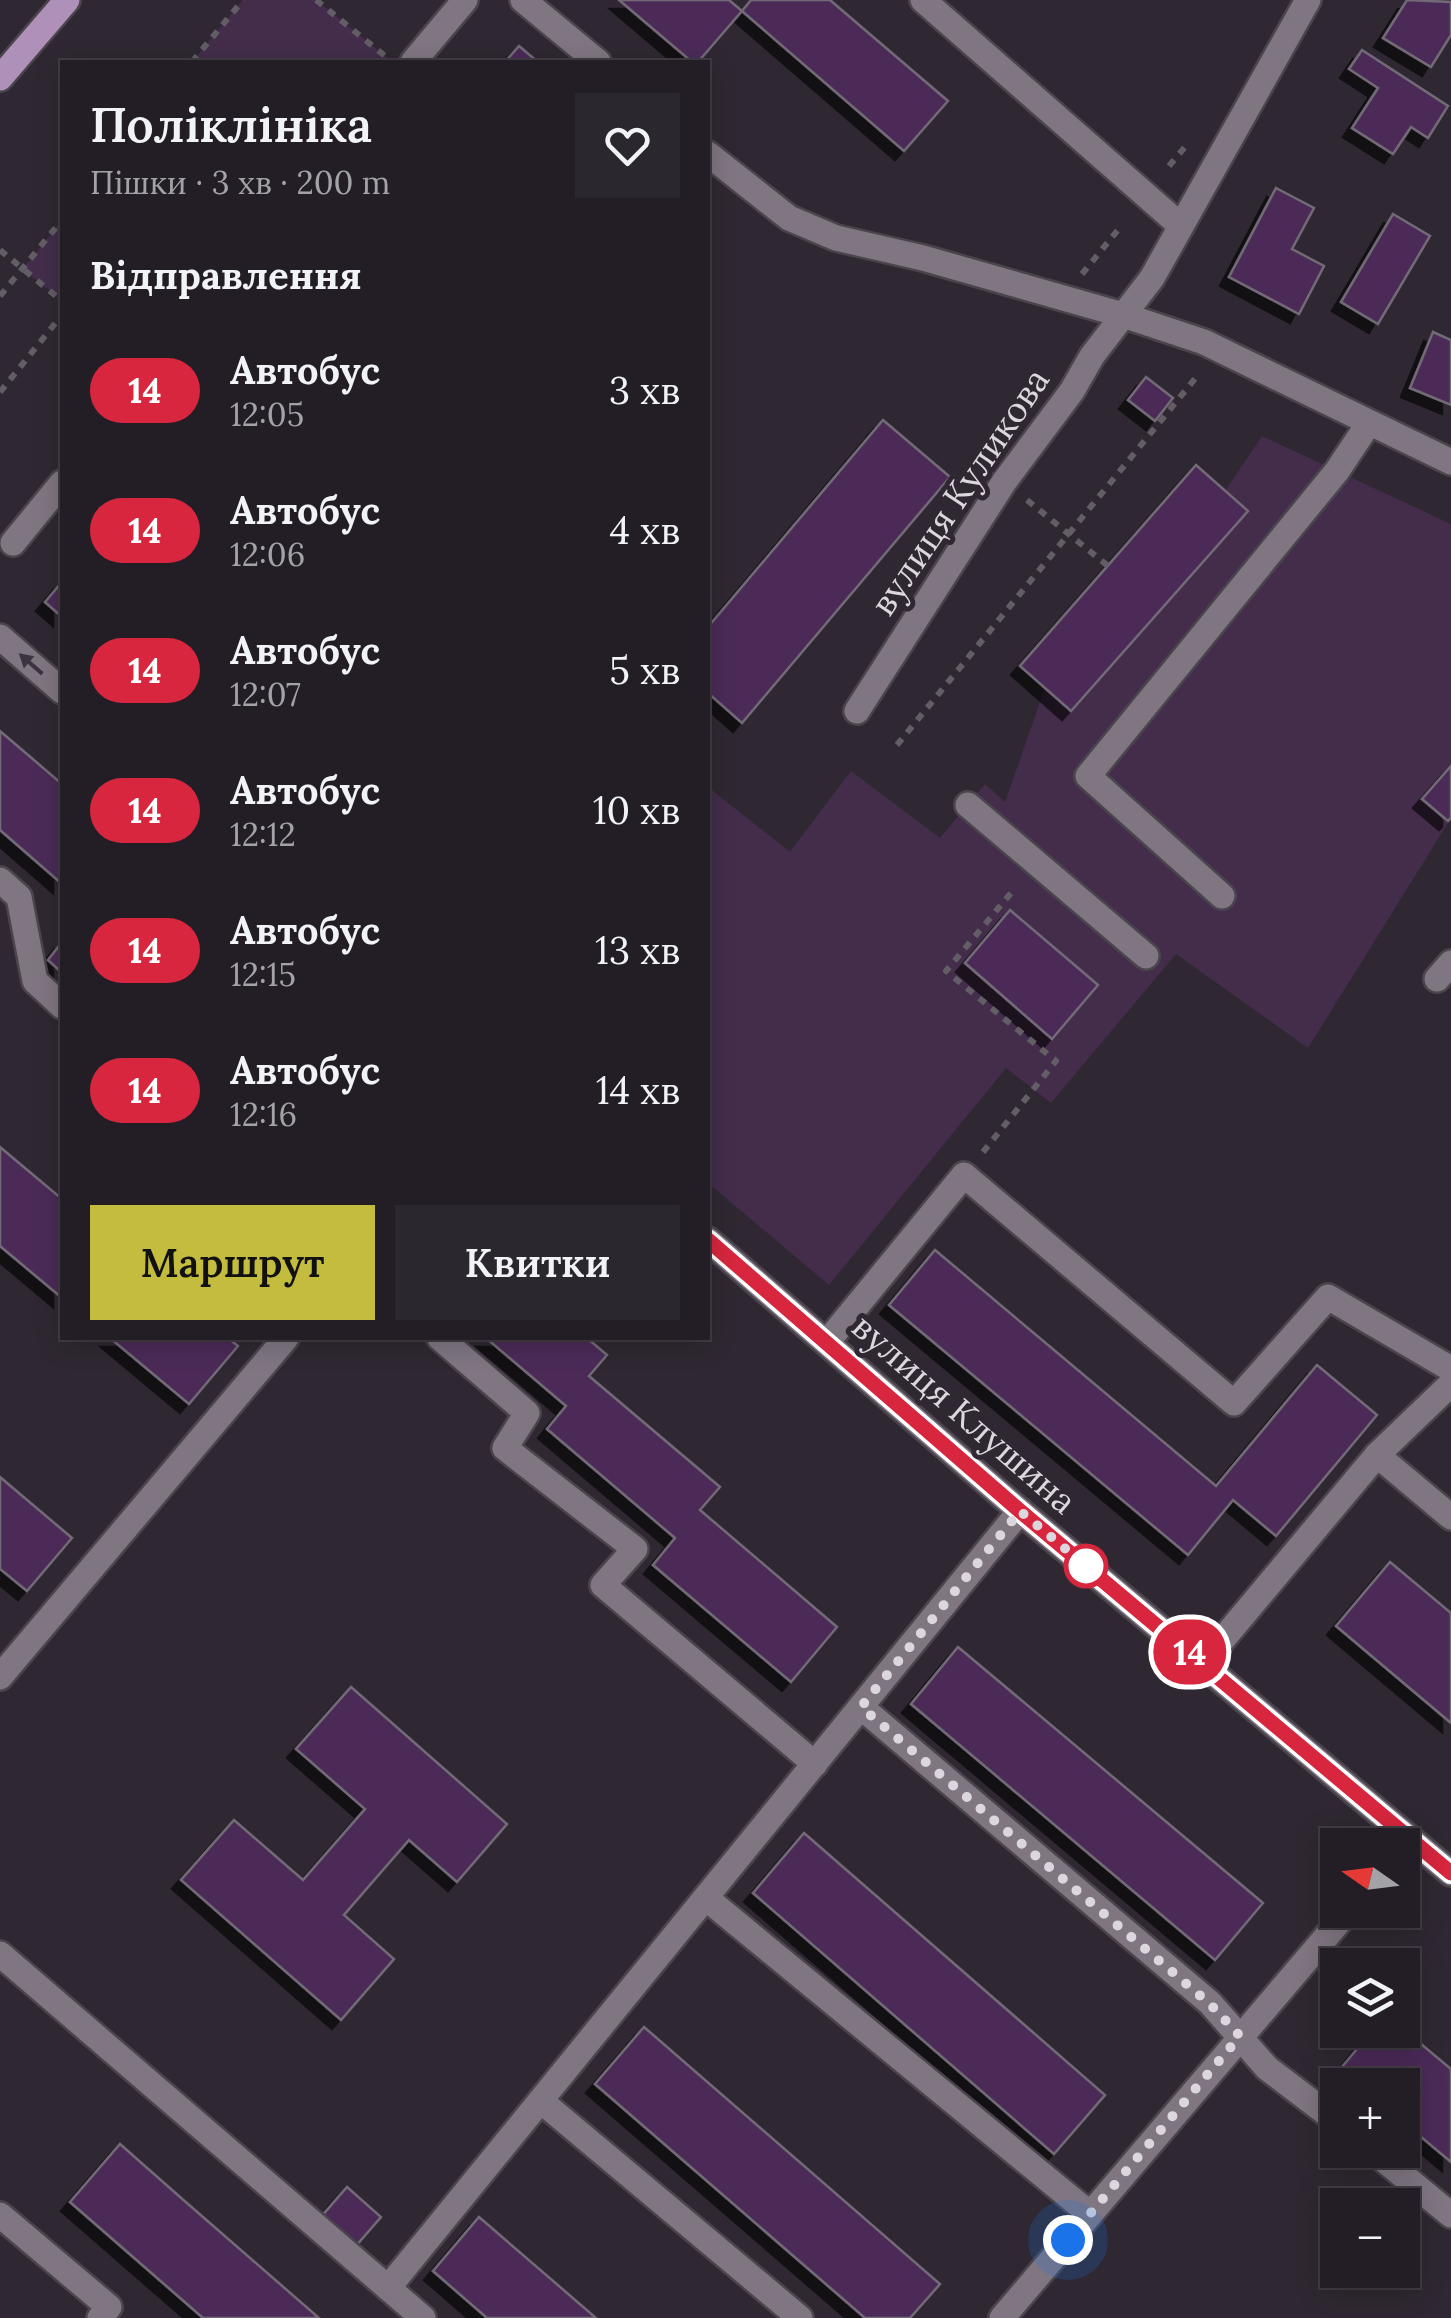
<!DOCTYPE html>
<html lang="uk">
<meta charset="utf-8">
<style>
:root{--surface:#231e26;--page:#2b272e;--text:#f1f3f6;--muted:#a3a2a7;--line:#403c43;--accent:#c4bc3e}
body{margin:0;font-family:Lora,serif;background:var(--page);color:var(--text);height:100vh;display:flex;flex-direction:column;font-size:38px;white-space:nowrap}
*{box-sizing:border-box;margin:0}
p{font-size:32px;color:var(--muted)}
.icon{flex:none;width:55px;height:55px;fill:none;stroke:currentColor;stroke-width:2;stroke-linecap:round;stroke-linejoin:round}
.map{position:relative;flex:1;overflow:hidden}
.side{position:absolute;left:60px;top:60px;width:650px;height:1280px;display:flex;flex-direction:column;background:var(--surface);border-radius:0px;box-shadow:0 5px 25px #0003,0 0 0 2px var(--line)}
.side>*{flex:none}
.badge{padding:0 20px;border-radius:32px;font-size:35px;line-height:65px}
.needle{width:65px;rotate:284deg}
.controls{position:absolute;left:1320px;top:1828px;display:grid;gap:20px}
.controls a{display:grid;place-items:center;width:100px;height:100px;border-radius:0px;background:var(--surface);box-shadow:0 5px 25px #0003,0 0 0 2px var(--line);font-size:50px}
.you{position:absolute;width:50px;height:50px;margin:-25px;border:8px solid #fff;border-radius:50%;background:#1a73e8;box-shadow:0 0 0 15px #1a73e833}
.map>.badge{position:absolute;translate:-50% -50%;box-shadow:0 0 0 5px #fff}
h2{padding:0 30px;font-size:38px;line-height:90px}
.round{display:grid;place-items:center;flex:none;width:105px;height:105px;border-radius:0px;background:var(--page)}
.head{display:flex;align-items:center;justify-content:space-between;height:170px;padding:0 30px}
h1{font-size:48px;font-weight:600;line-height:75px}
.cta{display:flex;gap:20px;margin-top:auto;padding:20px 30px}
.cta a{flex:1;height:115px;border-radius:0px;background:var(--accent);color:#111;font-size:40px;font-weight:600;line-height:115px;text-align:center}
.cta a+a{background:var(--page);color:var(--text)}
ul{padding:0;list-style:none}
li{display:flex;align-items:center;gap:30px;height:140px;padding:0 30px}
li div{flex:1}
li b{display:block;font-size:38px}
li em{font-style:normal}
li .badge{min-width:110px;font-weight:700;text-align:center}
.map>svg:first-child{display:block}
.green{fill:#432d4b}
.building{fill:#4b2c58;stroke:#726a76;stroke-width:2.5;filter:url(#shadow)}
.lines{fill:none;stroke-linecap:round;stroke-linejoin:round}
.minor-casing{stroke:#4a444d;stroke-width:30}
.major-casing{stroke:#4a444d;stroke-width:30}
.path{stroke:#635d66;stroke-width:6;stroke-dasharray:8 8;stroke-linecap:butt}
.minor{stroke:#7f7682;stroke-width:25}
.major{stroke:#ae90b9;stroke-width:25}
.oneway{fill:#3b343e}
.line-casing{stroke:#fff;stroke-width:22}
.line{stroke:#d7263d;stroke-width:15}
.walk{stroke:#dcd7de;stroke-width:10;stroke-dasharray:0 18}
.stop-dot{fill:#fff;stroke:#d7263d;stroke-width:5}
.labels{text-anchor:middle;stroke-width:10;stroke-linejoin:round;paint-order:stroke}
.street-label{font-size:35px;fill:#dcd7de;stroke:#2f2832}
</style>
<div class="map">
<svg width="1451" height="2318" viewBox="0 0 1451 2318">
<defs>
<filter id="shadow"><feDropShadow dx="-9" dy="9" stdDeviation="0" flood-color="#0009"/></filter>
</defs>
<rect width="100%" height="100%" fill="#2f2832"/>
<g class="green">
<polygon points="243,0 316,0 393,62 192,62"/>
<polygon points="62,220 62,301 23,269"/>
<polygon points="1262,436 1451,524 1451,818 1308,1048 1176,954 1051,1103 1006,1068 829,1285 708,1183 708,787 790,852 851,771 940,838 985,784 1005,802 1045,688 1020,666 1196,465 1225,491"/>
</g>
<g class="building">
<polygon points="619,0 729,0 742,11 698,62 692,62"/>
<polygon points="751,0 830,0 948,101 904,151 742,11"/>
<polygon points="1407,0 1451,2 1451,35 1431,67 1383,38"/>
<polygon points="519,46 538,62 505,62"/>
<polygon points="1362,50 1448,106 1428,138 1411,127 1393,154 1352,128 1378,88 1349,69"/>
<polygon points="1276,188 1314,208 1292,249 1324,266 1299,314 1229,277"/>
<polygon points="1393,214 1430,236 1378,324 1341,302"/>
<polygon points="1433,332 1451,340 1451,405 1410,388"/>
<polygon points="1146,377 1173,398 1155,421 1128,400"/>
<polygon points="883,420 950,477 742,723 708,693 708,627"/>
<polygon points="1196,465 1248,511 1071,711 1020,666"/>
<polygon points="62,582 62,617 45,602"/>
<polygon points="0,731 62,784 62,884 0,830"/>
<polygon points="1451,766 1451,818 1448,821 1422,799"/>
<polygon points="1010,910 1098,985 1052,1039 965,963"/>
<polygon points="62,942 62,973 48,960"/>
<polygon points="0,1147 62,1199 62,1298 0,1246"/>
<polygon points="935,1250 1216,1486 1317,1365 1377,1415 1276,1536 1233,1500 1188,1555 889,1305"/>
<polygon points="110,1338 228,1338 238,1346 189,1404"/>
<polygon points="486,1338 587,1338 607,1355 589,1376 720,1487 700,1510 837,1627 791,1682 653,1565 675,1538 547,1429 566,1406"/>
<polygon points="0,1477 72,1538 27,1591 0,1569"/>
<polygon points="1390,1562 1451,1613 1451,1723 1336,1626"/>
<polygon points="958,1647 1263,1903 1215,1960 911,1704"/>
<polygon points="351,1687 507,1824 457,1882 409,1840 344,1915 394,1959 341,2020 181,1880 234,1820 303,1880 365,1809 296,1749"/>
<polygon points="804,1833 1105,2095 1054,2154 753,1893"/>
<polygon points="644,2027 940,2284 910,2318 865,2318 595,2084"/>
<polygon points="1402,2028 1451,2069 1451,2162 1402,2121 1402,2085 1361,2085 1341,2068 1373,2030"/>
<polygon points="120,2144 180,2197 319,2318 203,2318 70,2202"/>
<polygon points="347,2187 381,2217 355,2247 321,2217"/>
<polygon points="479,2217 596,2318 487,2318 433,2271"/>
</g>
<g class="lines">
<defs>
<g id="minor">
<polyline points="523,0 598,62"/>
<polyline points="923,0 1181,226"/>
<polyline points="413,62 465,0"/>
<polyline points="708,154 789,218 836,238 923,258 1123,315 1204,342 1451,462"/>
<polyline points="13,543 62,483"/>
<polyline points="0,637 62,691"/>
<polyline points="857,711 1004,482 1072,391 1092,356 1152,278 1308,0"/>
<polyline points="968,805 1146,956"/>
<polyline points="0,880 19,897 35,981 62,1006"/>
<polyline points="1222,896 1088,776 1337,471 1369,423"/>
<polyline points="1437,979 1451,963"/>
<polyline points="708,1240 1020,1511 1451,1873"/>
<polyline points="440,1338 527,1413 505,1448 635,1549 603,1585 815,1764"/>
<polyline points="828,1341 964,1175 1234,1403 1328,1297 1451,1369"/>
<polyline points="1377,1455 1451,1517"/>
<polyline points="1203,1663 1377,1455 1451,1384"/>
<polyline points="0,1677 286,1338"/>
<polyline points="861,1707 1210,2003 1267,2068 1338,2122"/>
<polyline points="706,1898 1090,2214"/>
<polyline points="0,1954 423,2318"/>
<polyline points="541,2101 800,2318"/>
<polyline points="1372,2150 1451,2215"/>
<polyline points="0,2215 109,2307 100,2318"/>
<polyline points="388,2288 1020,1511"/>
<polyline points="1002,2318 1349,1910"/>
</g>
<polyline id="major" points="0,78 67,0"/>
</defs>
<use href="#minor" class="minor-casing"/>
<use href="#major" class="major-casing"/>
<g class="path">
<polyline points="316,0 385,56"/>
<polyline points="192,62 243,0"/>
<polyline points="1169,166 1185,147"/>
<polyline points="0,250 62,301"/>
<polyline points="1082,274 1122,225"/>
<polyline points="0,296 62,220"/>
<polyline points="0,392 62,315"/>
<polyline points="1027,500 1108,566"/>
<polyline points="897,745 1198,375"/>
<polyline points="983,1152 1056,1061 946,971 1016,887"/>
</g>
<use href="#minor" class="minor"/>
<use href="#major" class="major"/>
</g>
<defs><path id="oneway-solid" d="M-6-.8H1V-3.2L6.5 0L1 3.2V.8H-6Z" transform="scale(2.5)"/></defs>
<use class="oneway" href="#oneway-solid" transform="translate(31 664) rotate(-139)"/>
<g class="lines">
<defs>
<polyline id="line" points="708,1240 1020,1511 1451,1873"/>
</defs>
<use href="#line" class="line-casing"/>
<use href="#line" class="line"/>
<polyline class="walk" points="1068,2240 1240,2036 1210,2004 861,1707 1020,1511 1086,1566"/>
</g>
<circle class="stop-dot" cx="1086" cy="1566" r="20"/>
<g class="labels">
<g class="street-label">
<text transform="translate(960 492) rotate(-56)" y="12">вулиця Куликова</text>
<text transform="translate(964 1414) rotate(41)" y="12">вулиця Клушина</text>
</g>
</g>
</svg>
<div class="controls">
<a><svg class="needle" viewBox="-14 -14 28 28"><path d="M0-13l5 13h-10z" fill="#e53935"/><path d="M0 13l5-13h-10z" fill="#a3a2a7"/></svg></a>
<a><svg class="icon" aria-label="layers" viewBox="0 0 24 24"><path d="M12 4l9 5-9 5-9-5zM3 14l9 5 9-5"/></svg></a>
<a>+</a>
<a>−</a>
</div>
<div class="you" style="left:1068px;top:2240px"></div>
<b class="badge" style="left:1190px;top:1652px;background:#d7263d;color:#fff">14</b>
<section class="side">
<div class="head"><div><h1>Поліклініка</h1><p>Пішки · 3 хв · 200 m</p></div><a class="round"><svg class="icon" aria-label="heart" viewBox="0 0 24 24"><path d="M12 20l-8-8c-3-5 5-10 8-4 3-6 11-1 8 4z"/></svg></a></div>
<h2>Відправлення</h2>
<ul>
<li><span class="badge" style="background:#d7263d;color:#fff">14</span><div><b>Автобус</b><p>12:05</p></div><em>3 хв</em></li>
<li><span class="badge" style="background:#d7263d;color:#fff">14</span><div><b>Автобус</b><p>12:06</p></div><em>4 хв</em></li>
<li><span class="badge" style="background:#d7263d;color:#fff">14</span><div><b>Автобус</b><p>12:07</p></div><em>5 хв</em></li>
<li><span class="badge" style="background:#d7263d;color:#fff">14</span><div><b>Автобус</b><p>12:12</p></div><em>10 хв</em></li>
<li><span class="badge" style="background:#d7263d;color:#fff">14</span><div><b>Автобус</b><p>12:15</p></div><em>13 хв</em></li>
<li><span class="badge" style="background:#d7263d;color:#fff">14</span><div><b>Автобус</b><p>12:16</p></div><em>14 хв</em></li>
</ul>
<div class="cta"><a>Маршрут</a><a>Квитки</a></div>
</section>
</div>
